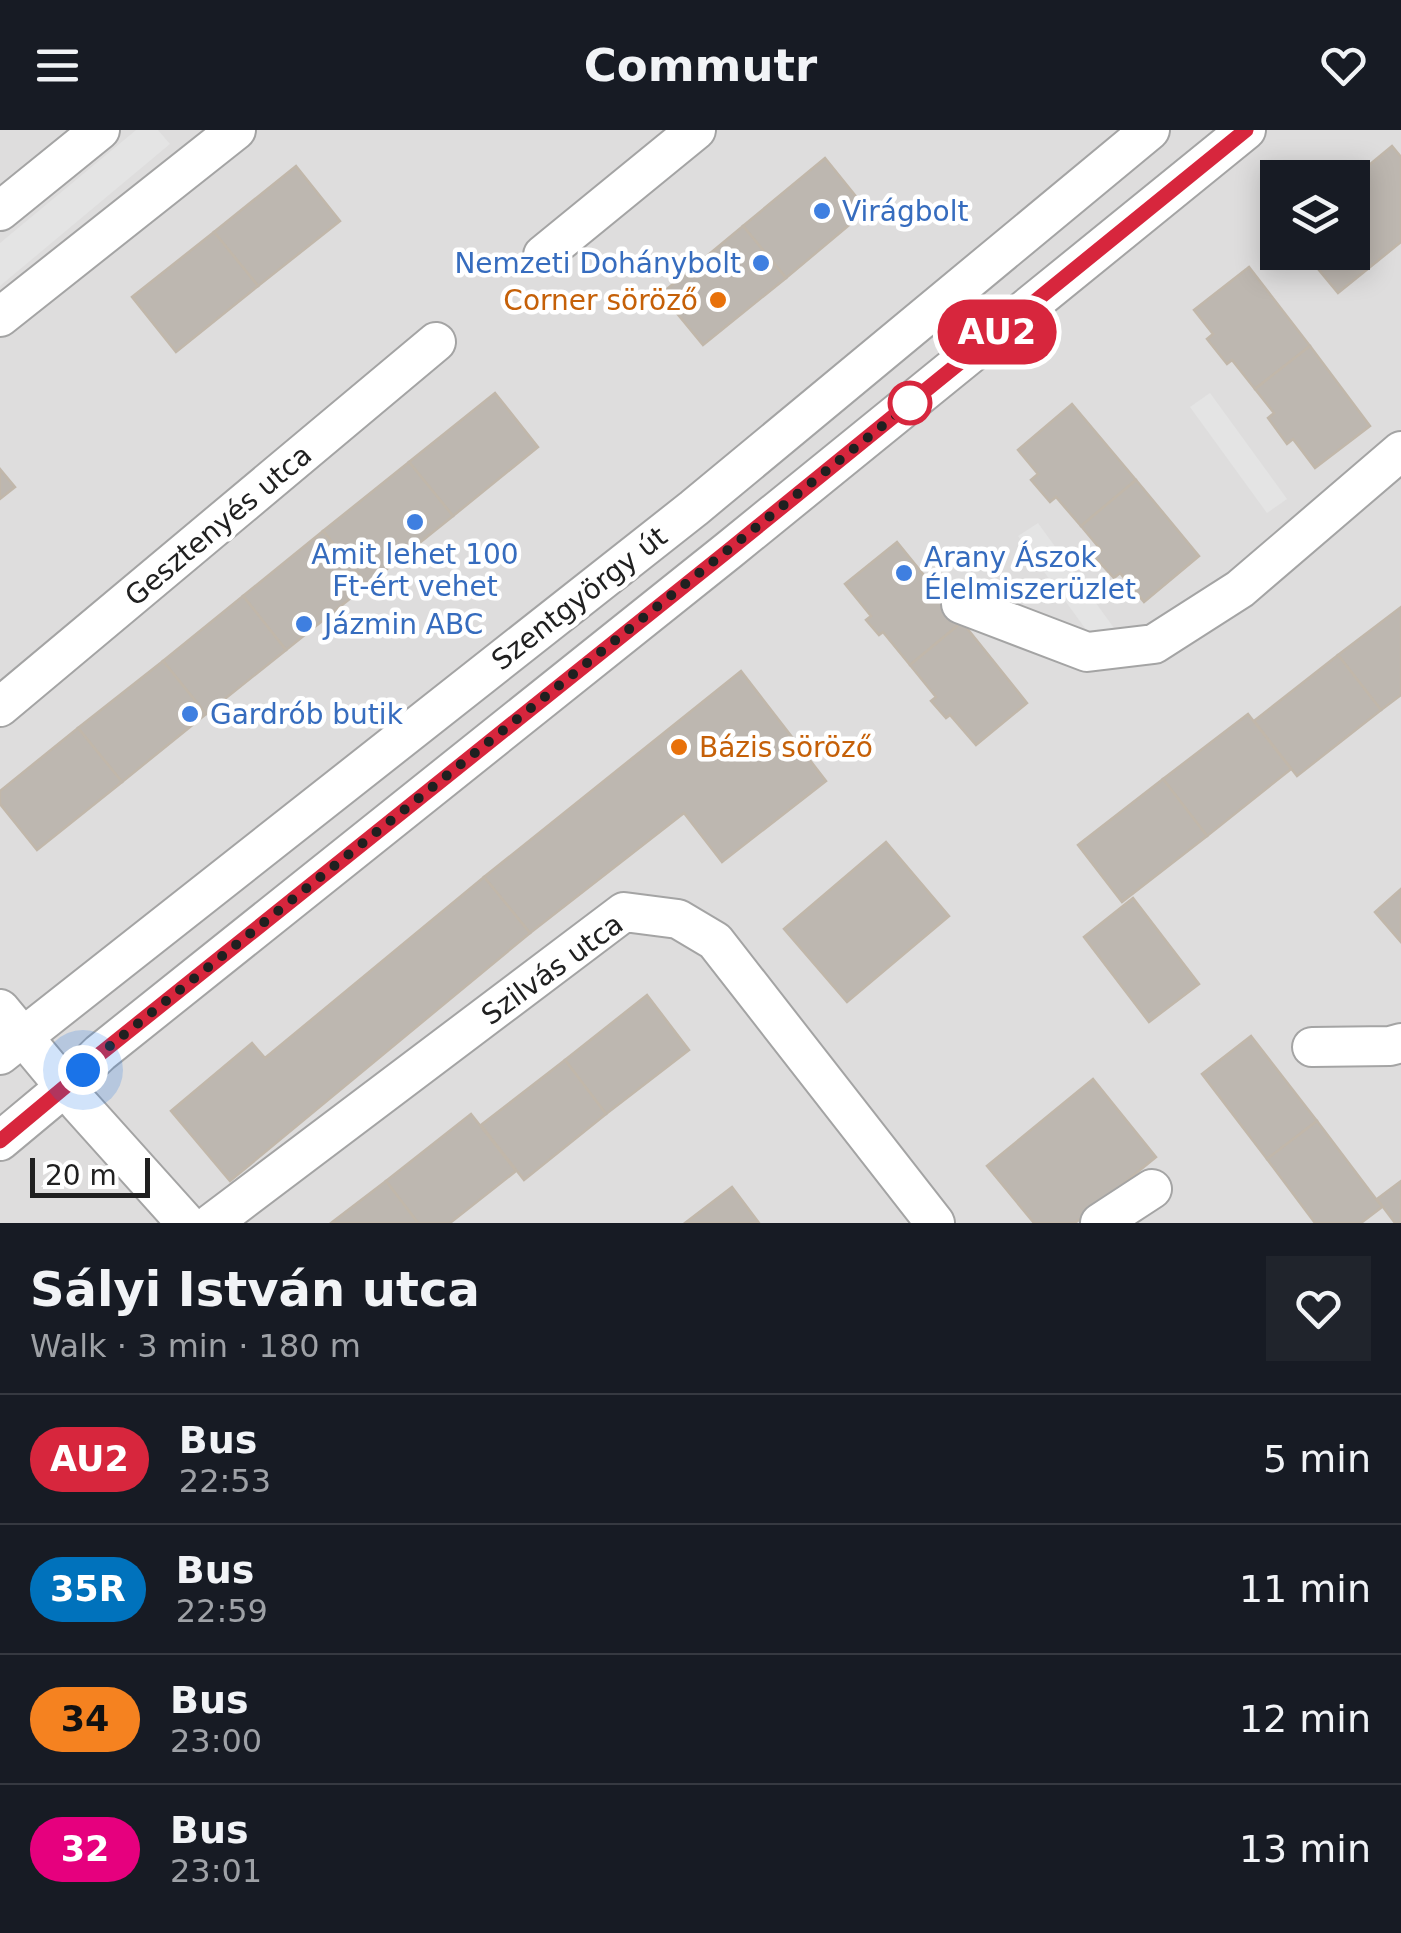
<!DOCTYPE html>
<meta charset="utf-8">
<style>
:root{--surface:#171b24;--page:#20242c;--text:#f1f3f6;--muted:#9ea1a6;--line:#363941}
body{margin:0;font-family:"DejaVu Sans",sans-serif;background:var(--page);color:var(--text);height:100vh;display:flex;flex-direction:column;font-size:38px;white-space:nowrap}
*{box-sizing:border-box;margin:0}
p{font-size:32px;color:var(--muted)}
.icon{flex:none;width:55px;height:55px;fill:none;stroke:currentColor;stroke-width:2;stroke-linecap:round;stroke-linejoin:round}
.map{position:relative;height:1093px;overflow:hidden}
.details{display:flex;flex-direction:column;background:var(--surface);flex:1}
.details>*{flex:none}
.badge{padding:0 20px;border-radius:32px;font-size:35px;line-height:65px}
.tools{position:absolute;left:1260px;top:30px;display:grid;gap:20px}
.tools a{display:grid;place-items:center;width:110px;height:110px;border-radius:0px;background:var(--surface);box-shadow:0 5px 25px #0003;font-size:50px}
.scale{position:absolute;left:30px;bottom:25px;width:120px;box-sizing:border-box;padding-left:10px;border:5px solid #202020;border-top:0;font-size:28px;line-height:35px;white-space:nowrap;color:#202020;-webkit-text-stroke:8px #fff;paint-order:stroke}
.you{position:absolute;width:50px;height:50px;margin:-25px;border:8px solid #fff;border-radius:50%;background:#1a73e8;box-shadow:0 0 0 15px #1a73e833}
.map>.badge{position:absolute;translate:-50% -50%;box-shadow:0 0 0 5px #fff}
.round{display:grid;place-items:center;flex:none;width:105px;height:105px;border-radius:0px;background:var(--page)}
.head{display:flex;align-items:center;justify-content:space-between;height:170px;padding:0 30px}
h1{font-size:48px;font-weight:700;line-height:75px}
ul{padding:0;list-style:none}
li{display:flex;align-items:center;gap:30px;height:130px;padding:0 30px;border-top:2px solid var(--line)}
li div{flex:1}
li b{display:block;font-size:38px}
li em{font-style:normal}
li .badge{min-width:110px;font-weight:700;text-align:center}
header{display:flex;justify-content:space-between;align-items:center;height:130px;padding:0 30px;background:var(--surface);font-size:45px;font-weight:700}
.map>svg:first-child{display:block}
.residential{fill:#dedddd;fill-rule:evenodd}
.parking{fill:#e4e4e4}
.building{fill:#bdb7b0;stroke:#c1b7aa;stroke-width:2.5}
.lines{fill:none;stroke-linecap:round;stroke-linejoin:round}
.minor-casing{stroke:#a4a4a4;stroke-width:42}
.minor{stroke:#fff;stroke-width:38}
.line-casing{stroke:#fff;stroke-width:22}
.line{stroke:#d7263d;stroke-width:15}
.walk{stroke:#202020;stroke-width:10;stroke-dasharray:0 18}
.shop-dot{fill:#3f7fe0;stroke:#fff;stroke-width:4}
.food-dot{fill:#e8710a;stroke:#fff;stroke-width:4}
.stop-dot{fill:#fff;stroke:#d7263d;stroke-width:5}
.labels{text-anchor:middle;stroke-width:9;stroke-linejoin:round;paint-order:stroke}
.shop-label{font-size:28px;fill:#366cbe;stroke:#fff;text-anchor:start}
.food-label{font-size:28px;fill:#c56008;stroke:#fff;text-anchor:end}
.street-label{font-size:28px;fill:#202020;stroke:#fff}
</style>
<header><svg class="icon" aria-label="menu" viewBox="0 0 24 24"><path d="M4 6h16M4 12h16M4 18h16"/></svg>Commutr<svg class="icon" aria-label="heart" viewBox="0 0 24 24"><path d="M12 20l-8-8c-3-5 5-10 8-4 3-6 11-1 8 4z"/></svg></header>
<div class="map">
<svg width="1401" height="1093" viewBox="0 0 1401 1093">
<rect width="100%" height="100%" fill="#f0eee7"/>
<path class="residential" d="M0,0H1401V1093H0ZM1278,48H1352V122H1278Z"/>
<g class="parking">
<polygon points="136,0 158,0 170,14 0,156 0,113"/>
<polygon points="1210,263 1287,369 1267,383 1190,277"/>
<polygon points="1038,393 1114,498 1095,512 1018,406"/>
</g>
<g class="building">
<polygon points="1392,16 1401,27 1401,112 1338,163 1304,122 1352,122 1352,49"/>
<polygon points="825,28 867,80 786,148 743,96"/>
<polygon points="296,36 340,91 258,156 214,102"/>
<polygon points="743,96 786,148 703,215 661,164"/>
<polygon points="214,102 258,156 176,222 132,167"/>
<polygon points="1249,137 1310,216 1255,259 1232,230 1227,234 1207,209 1213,204 1194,180"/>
<polygon points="1310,216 1370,296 1315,338 1293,309 1287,314 1268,288 1274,283 1255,259"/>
<polygon points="495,263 538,317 453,386 409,332"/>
<polygon points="1072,274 1136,350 1081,396 1056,367 1050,372 1031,350 1038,344 1018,320"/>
<polygon points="409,332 453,386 367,455 323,401"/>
<polygon points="0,339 15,357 0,369"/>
<polygon points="1136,350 1199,426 1144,472 1120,443 1114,448 1094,426 1101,420 1081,396"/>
<polygon points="323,401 367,455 286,520 243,466"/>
<polygon points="897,412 962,492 910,535 883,502 879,505 866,490 871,486 845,454"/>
<polygon points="243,466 286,520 206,584 163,531"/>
<polygon points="1401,477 1401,565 1381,580 1338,525"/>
<polygon points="962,492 1027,573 976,615 950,585 946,588 931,571 936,567 910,535"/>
<polygon points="1338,525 1381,580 1297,646 1254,591"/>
<polygon points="163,531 206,584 122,652 78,598"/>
<polygon points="741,541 826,651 722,732 684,683 530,803 484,747"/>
<polygon points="1248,584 1291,639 1207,706 1163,649"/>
<polygon points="78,598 122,652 37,720 0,674 0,661"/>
<polygon points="1163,649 1207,706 1122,772 1078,715"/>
<polygon points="886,712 949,786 847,872 784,799"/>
<polygon points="484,747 530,803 230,1051 171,981 252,913 265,928"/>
<polygon points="1401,759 1401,812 1375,782"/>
<polygon points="1133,768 1199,854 1149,892 1084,807"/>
<polygon points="647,865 689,920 606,984 565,930"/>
<polygon points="1251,906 1317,991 1267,1029 1202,944"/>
<polygon points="565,930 606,984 524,1050 481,995"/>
<polygon points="1093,949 1156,1027 1075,1093 1034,1093 987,1036"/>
<polygon points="471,984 516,1041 450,1093 418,1093 386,1051"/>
<polygon points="1317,991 1382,1077 1361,1093 1315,1093 1267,1029"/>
<polygon points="386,1051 418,1093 331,1093"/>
<polygon points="1401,1051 1401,1093 1395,1093 1377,1069"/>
<polygon points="732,1057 759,1093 685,1093"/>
</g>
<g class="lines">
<defs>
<g id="minor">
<polyline points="0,81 100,0"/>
<polyline points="543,125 696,0"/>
<polyline points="0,187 236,0"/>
<polyline points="961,474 1087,522 1154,514 1240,459 1401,321"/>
<polyline points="0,577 436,212"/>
<polyline points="0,879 80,975 186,1093"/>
<polyline points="1312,917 1390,916 1401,913"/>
<polyline points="0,925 694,378 1150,0"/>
<polyline points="0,1011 66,956 100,923 729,420 1246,0"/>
<polyline points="212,1093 624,782 678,789 715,811 935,1093"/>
<polyline points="1100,1093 1152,1059"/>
</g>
</defs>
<use href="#minor" class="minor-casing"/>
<use href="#minor" class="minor"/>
</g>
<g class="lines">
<defs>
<polyline id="line" points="0,1011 66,956 100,924 729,420 1246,0"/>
</defs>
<use href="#line" class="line-casing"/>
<use href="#line" class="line"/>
<polyline class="walk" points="83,940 100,924 912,272 910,273"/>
</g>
<g class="shop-dot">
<circle cx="822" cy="81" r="10"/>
<circle cx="761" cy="133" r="10"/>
<circle cx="415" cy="392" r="10"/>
<circle cx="904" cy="443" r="10"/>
<circle cx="304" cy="494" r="10"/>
<circle cx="190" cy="584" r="10"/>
</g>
<g class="food-dot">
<circle cx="718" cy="170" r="10"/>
<circle cx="679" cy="617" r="10"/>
</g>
<circle class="stop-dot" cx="910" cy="273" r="20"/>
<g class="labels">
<g class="shop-label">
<text x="842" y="91">Virágbolt</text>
<text x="741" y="143" text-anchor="end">Nemzeti Dohánybolt</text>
<text x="415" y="434" text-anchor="middle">Amit lehet 100<tspan x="415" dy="32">Ft-ért vehet</tspan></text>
<text x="924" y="437">Arany Ászok<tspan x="924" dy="32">Élelmiszerüzlet</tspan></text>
<text x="324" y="504">Jázmin ABC</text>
<text x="210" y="594">Gardrób butik</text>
</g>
<g class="food-label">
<text x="698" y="180">Corner söröző</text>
<text x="699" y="627" text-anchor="start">Bázis söröző</text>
</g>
<g class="street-label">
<text transform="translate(218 395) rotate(-40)" y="10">Gesztenyés utca</text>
<text transform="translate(579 468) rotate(-38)" y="10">Szentgyörgy út</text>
<text transform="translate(552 839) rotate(-36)" y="10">Szilvás utca</text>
</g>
</g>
</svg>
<div class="tools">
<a><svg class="icon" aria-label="layers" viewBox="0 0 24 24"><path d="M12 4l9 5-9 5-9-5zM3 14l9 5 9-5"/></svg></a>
</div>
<div class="scale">20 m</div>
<div class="you" style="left:83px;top:940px"></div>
<b class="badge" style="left:997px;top:202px;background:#d7263d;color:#fff">AU2</b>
</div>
<section class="details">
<div class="head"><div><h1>Sályi István utca</h1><p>Walk · 3 min · 180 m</p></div><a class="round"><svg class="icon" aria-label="heart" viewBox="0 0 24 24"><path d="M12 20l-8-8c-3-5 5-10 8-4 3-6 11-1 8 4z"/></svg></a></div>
<ul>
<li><span class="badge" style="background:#d7263d;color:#fff">AU2</span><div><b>Bus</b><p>22:53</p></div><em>5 min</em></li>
<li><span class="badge" style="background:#0072bc;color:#fff">35R</span><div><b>Bus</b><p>22:59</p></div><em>11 min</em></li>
<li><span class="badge" style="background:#f58220;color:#111">34</span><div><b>Bus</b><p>23:00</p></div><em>12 min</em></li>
<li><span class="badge" style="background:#e6007e;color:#fff">32</span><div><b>Bus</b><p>23:01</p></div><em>13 min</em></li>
</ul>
</section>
